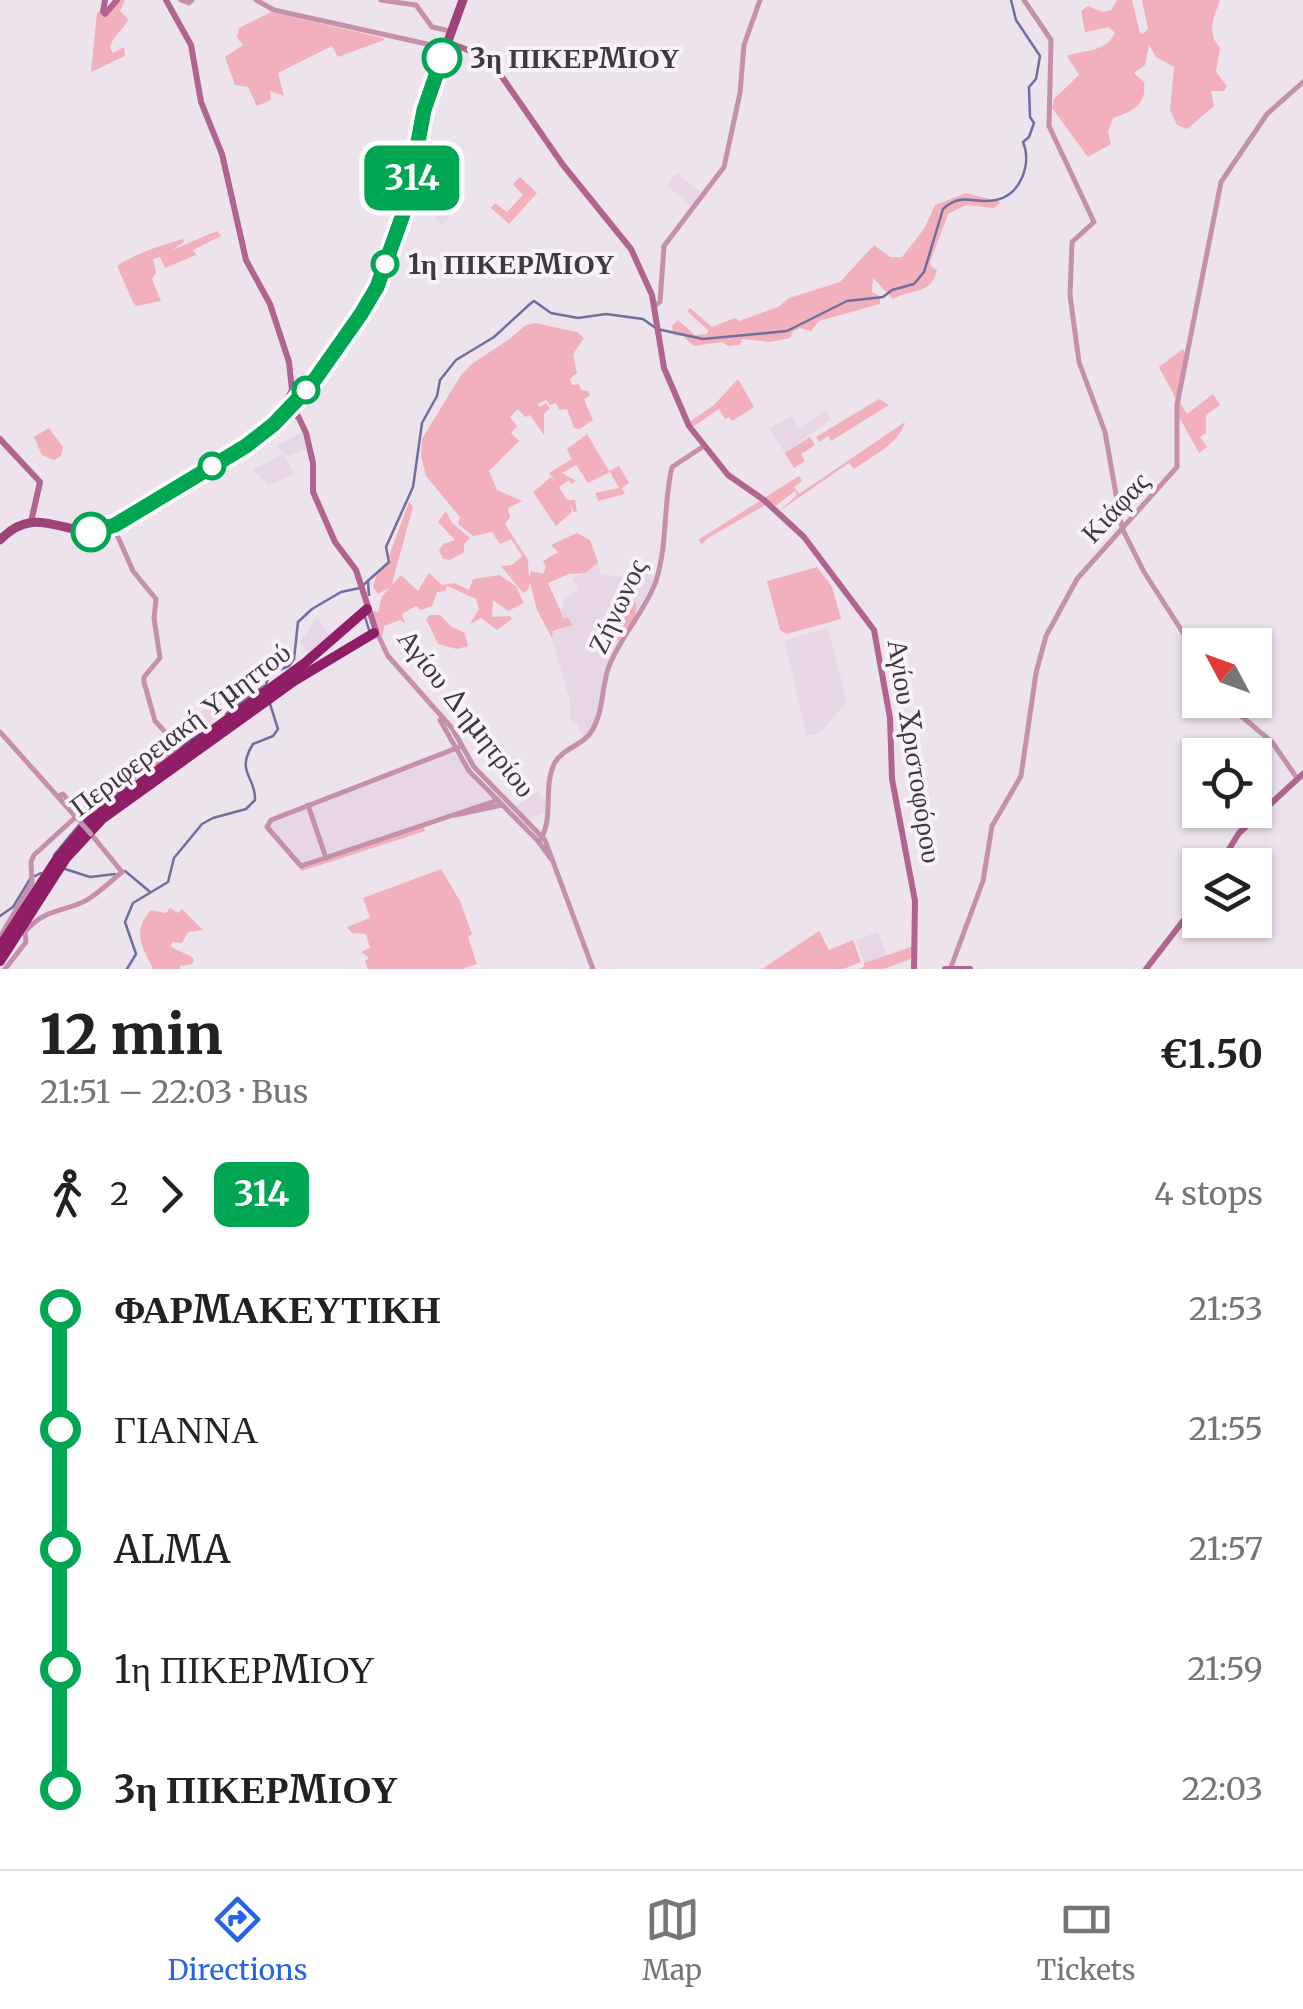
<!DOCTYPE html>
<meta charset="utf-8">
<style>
:root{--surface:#fff;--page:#f2f2f2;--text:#222;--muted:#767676;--line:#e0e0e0;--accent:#2563eb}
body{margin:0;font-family:Merriweather,serif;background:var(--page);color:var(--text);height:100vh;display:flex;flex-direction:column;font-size:38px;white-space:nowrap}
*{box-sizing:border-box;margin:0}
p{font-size:32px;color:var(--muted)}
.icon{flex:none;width:55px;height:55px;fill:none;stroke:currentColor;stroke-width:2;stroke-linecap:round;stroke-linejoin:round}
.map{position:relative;height:969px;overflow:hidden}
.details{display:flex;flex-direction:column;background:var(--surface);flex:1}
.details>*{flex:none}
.badge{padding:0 20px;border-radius:15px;font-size:35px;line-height:65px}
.needle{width:65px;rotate:311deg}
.tools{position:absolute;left:1182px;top:628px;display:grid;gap:20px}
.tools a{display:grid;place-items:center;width:90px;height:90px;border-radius:0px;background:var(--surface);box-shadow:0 2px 8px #0004;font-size:50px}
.map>.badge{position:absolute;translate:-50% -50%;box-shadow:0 0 0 5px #fff}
.legs{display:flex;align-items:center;gap:15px;height:110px;padding:0 40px;font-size:32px}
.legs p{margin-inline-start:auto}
.head{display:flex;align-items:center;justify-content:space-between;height:170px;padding:0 40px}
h1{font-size:55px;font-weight:800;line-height:75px}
ul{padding:0 40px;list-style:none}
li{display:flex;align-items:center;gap:35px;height:120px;font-size:38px}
li i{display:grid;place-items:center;width:15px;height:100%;margin:0 12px;background:currentColor}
li i::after{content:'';width:25px;height:25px;margin:-12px;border:8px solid;border-radius:50%;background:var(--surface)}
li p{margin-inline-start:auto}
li:first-child i{background:linear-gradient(#0000 50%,currentColor 0)}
li:last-child i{background:linear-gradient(currentColor 50%,#0000 0)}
.tabs{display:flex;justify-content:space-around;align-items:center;height:140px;border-top:2px solid var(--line);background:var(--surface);font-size:28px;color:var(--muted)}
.tabs a{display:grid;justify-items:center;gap:5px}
.tabs .on{color:var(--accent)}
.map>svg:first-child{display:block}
.built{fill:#e6d6e6}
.green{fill:#f1b0bc}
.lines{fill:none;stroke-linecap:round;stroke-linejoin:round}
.stream{stroke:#716ea0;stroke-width:2.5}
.tertiary{stroke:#c590ac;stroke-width:5}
.secondary{stroke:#b0648f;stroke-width:6}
.primary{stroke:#9f427a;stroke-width:9}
.motorway{stroke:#8f1e67;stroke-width:10}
.tertiary-bridge{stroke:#c590ac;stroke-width:5}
.line-1-casing{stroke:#fff;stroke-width:22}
.line-1{stroke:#00a651;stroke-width:15}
.stop-1-dot{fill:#fff;stroke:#00a651;stroke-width:5}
.labels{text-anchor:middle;stroke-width:8;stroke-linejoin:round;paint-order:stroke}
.stop-label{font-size:28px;font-weight:bold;fill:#3e3b3e;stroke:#faf1fa;text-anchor:start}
.street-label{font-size:28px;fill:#3e3b3e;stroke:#faf1fa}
</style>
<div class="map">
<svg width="1303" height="969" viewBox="0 0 1303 969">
<rect width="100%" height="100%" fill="#ede3ed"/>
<g class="built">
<polygon points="677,173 702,194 693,208 667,185"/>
<polygon points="456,192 463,200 456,211 451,207 446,211 450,217 442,224 418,200"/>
<polygon points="826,410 830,420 785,453 769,429 792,416 798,429"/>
<polygon points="302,432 306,449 288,457 277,446"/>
<polygon points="283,454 295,475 268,485 253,470"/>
<polygon points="598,562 601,575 625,577 646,570 655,578 610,663 595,723 584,739 577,724 570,719 570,701 552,639 553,632 568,627 561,612 565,599 578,589 572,578 586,573"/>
<polygon points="317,617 329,636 308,654 301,641"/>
<polygon points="828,628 847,702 819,733 807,736 784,640"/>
<polygon points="218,700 225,711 205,727 197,714"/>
<polygon points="453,752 492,800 302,868 266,828 270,818"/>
<polygon points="537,791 545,800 549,799 549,812 523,820 514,808"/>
<polygon points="878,932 887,955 864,963 856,940"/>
</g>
<g class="green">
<path d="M118,0H125L120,11L128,19C124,31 113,34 110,48L113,53L124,47L125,56L91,72L97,13Z"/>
<path d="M1117,0H1132L1140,33L1143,34L1148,29L1142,0H1220C1214,18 1206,32 1220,48L1216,72L1227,86L1224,91H1211L1214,106L1187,129L1177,125L1170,110L1174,67L1156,57L1149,45L1145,65L1134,73L1144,82C1147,105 1133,111 1113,118L1108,132L1111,144L1088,157L1052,108L1054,99L1079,75L1067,56C1085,49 1105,53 1115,33L1109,27L1085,32L1081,11L1088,6L1103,12L1111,10Z"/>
<polygon points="271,12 383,38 384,40 338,57 332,46 278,73 284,96 270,91 271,100 257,106 248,87 235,85 225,57 243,45 237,37 239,28"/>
<polygon points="520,177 537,193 509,224 491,208 495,203 507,212 523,195 513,184"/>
<path d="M966,193L1001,202L994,208L966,205L948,214L930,262L931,266L937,271C930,296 911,288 893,299L873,278L872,292L880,296V304L819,321L811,331L800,328L793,331L790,338L770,342L742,339L740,345L728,346L722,342L694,346L683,336L673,335L672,326L678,320L695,335L707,334L708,330L687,311L690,308L712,327L735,318L739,321L778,307L789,298L840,282L874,245L890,257H902L924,229L935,205Z"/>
<path d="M217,231L221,236L193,250L196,255L165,268L160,257L153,259L156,273L152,279L161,301L136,306L133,302L117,266C138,252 160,246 183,239L184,242L172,250Z"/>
<polygon points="535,323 577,332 584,338 573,354 577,373 570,379 572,385 579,384 581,390 588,391 590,396 584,399 593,420 580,429 574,428 567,409 559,410 556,403 550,405 546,400 538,404 540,407 546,403 550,408 544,414 544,435 530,415 525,417 518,409 510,417 517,426 511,433 519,441 489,471 497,490 522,501 508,508 510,517 505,524 528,560 529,578 531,571 543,574 546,567 543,561 558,552 551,545 577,533 590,540 598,562 586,573 569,574 548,583 564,619 568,617 572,625 553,631 552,638 537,610 530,583 528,590 523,593 501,566 512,565 522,556 511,539 500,544 492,532 473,536 458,524 460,517 426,476 421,456 422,439 461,375 473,363 508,340 526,325"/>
<polygon points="1183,349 1186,356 1177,401 1159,367"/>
<polygon points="738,379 754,407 732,421 729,417 725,419 719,409 691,428 688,423 714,405"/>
<polygon points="1213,394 1220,405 1206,415 1206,433 1200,437 1207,447 1199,453 1178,415 1179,401 1187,414"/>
<polygon points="879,399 889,405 831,441 828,436 819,442 816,437"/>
<path d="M905,422C899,444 872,456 854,469L849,463L778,512L797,495L795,491L773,508L767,504L708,538L702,544L698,540L799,476L802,481L794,487L799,494Z"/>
<polygon points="49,428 63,447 61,456 54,460 42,455 34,437"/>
<polygon points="587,434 609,471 619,466 629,483 622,488 625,494 598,501 595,493 619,488 610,472 588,483 576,465 562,473 576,481 571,484 569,480 559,487 567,500 575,500 577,511 574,512 570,504 572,512 556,526 533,492 551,477 555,480 549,473 572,459 567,449"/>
<polygon points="810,437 815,445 801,454 805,461 794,468 785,453"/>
<polygon points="409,502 413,507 391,587 378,594 373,587 377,573 391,560 389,556"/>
<polygon points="446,511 452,523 470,538 464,544 464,552 450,560 443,559 439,550 443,544 455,540 438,522"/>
<polygon points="817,567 832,587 841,619 786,634 780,630 767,581"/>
<polygon points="429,573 442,585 454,583 469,590 473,579 499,575 516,586 524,603 508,611 493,600 492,617 510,616 512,619 497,630 481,618 470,624 479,609 476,599 447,586 445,591 437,592 432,606 421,610 416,606 402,614 405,623 400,620 384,626 382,638 372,611 378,612 382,596 401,575 418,591"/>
<path d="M629,600L636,603C639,615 627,637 616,641L607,635C610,620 615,607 629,600Z"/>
<polygon points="430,615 440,615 452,627 465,633 468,646 457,649 438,644 426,619"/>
<polygon points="423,826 425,831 302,871 300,868"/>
<polygon points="441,869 460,901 472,934 468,937 477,964 462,969 368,969 365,961 369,958 361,952 370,948 366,934 352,933 347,927 370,918 363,898"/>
<path d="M170,908L178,913L182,909L203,930L188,932L182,943L172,942L171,947L192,957L194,960L192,964L180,966V969H153C143,947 131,932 151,910L166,913Z"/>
<polygon points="819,931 829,950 853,940 861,962 843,969 762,969"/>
<polygon points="914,946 913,958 884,969 859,969 864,967 864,963"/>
</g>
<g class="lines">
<g class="stream">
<polyline points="368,581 369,595"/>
<polyline points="365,617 370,633"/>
<path d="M265,687L270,674L289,666L294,659L298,622L312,609L341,592L360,588L389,562L386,547L413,487L422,423L437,396L440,380L456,360L494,337L530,304L534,301L551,313L578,318L606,314L643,319L657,329L703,339L787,331L847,301L883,297L892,290L914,284L924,272L943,209C962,191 975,205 996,200C1021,195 1032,163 1023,142L1029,137L1034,123L1030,117L1029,87L1036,79L1040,56L1016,20L1011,0"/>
<polyline points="226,714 264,686"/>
<polyline points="182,746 200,734"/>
<polyline points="93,812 134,780"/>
<polyline points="54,855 79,825"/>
<polyline points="65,869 90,877 115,874"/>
<polyline points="125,871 149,891"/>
<polyline points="35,876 41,873"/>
<polyline points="0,916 13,907 30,879"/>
<path d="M127,969L136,954L125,922L133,903L168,882L174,858L202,824L213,818L246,809L255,800C256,776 235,773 253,744L273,736L278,729L270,704"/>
</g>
<g class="tertiary">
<polyline points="181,0 189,3 192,0"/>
<polyline points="256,0 274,10 445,48"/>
<polyline points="381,0 416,5 432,27 450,31"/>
<polyline points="1024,0 1051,40 1049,126 1094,222 1072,242 1070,295 1079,362 1105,432 1122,528 1144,572 1200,659"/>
<polyline points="654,306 660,302 664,246 724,167 740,93 744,45 760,0"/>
<polyline points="377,633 388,656 452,728 474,767 545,840 593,969"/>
<polyline points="1227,700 1234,710 1272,742 1297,778"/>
<polyline points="440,720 469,771 538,841 551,859"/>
<polyline points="0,732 75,816"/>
<polyline points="462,746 271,820 267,827 301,866 498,800"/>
<polyline points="58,796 63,794 79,814"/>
<polyline points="308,805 326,858"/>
<polyline points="455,815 502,805"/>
<polyline points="91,834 122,872"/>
<path d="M541,839C554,815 543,788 554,764C563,747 584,746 593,729C603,711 602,688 608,669C619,638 645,612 656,581C668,543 663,505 672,467L704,446"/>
<polyline points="0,937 32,883 31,862 34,855 79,814 179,747 155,721 144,682 144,677 160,658 154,618 156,599 133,571 114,528"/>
<polyline points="951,967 983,881 992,826 1021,776 1036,673 1046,636 1077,579 1177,467 1177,405 1221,182 1267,114 1303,82"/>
<path d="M5,969L26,942L25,932C44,907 70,912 90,898C101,891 112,880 122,872"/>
</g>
<g class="secondary">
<polyline points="105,0 103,12 105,14 117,0"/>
<polyline points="166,0 191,45 201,102 222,154 246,260 270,304 289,362 292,390 285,403 298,417"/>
<polyline points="447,42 489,58 563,165 631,249 652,295 664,368 689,426 728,475 764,500 804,537 874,630 890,718 892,779 915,901 914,969"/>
<polyline points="298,416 306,433 313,463 313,492 335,542 356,570 376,631 374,633"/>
<polyline points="0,439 40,482 31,522"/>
<polyline points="1219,865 1239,833 1303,774"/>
<polyline points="945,969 970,969"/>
<polyline points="1146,969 1200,899"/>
</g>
<path class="primary" d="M0,540C38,500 67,542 110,528L237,451L274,424L308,388L365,309L377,287L405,207L424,107L463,0"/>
<g class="motorway">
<polyline points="0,947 57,859 90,820 305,663 367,609"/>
<polyline points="0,961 66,858 102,819 294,681 374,633"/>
</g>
<g class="tertiary-bridge">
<polyline points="75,816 78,819"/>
<polyline points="81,823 91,834"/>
</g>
</g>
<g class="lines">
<defs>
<polyline id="line-1" points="91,532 115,525 246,446 274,424 311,385 361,314 377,287 406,206 424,110 442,58"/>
</defs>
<use href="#line-1" class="line-1-casing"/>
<use href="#line-1" class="line-1"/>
</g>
<g class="stop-1-dot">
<circle cx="442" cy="58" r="18"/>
<circle cx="385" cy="264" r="12"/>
<circle cx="306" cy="390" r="12"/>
<circle cx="212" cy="466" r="12"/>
<circle cx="91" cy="532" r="18"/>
</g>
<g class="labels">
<g class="stop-label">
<text x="470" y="68">3η ΠΙΚΕΡΜΙΟΥ</text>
<text x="408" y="274">1η ΠΙΚΕΡΜΙΟΥ</text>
</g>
<g class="street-label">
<text transform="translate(1115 507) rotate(-47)" y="10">Κιάφας</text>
<text transform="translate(617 606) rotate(-65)" y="10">Ζήνωνος</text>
<text transform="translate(467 713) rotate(52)" y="10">Αγίου Δημητρίου</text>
<text transform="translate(180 729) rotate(-37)" y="10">Περιφερειακή Υμηττού</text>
<text transform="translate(915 751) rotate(81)" y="10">Αγίου Χριστοφόρου</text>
</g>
</g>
</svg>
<div class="tools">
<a><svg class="needle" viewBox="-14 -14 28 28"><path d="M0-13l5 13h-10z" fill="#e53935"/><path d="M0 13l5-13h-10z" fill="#767676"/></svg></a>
<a><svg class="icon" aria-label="locate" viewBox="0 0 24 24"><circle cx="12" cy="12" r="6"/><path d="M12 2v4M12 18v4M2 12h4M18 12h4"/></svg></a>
<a><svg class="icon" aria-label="layers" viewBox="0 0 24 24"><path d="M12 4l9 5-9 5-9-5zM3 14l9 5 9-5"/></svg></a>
</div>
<b class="badge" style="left:412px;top:178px;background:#00a651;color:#fff">314</b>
</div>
<section class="details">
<div class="head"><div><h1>12 min</h1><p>21:51 – 22:03 · Bus</p></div><b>€1.50</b></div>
<div class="legs"><svg class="icon" aria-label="walk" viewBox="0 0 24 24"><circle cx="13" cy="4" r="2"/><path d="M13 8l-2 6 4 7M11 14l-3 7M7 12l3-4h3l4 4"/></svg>2<svg class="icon" aria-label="forward" viewBox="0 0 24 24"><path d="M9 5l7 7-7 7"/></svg><b class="badge" style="background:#00a651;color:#fff">314</b><p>4 stops</p></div>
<ul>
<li><i style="color:#00a651"></i><b>ΦΑΡΜΑΚΕΥΤΙΚΗ</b><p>21:53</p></li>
<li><i style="color:#00a651"></i><span>ΓΙΑΝΝΑ</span><p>21:55</p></li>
<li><i style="color:#00a651"></i><span>ALMA</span><p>21:57</p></li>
<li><i style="color:#00a651"></i><span>1η ΠΙΚΕΡΜΙΟΥ</span><p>21:59</p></li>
<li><i style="color:#00a651"></i><b>3η ΠΙΚΕΡΜΙΟΥ</b><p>22:03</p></li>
</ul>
</section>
<nav class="tabs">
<a class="on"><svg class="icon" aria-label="directions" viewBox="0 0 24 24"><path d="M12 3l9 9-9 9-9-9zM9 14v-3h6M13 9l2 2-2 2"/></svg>Directions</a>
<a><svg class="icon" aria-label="map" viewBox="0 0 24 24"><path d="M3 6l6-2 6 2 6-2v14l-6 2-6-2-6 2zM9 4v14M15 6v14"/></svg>Map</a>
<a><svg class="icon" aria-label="tickets" viewBox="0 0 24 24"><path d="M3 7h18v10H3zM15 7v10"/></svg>Tickets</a>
</nav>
